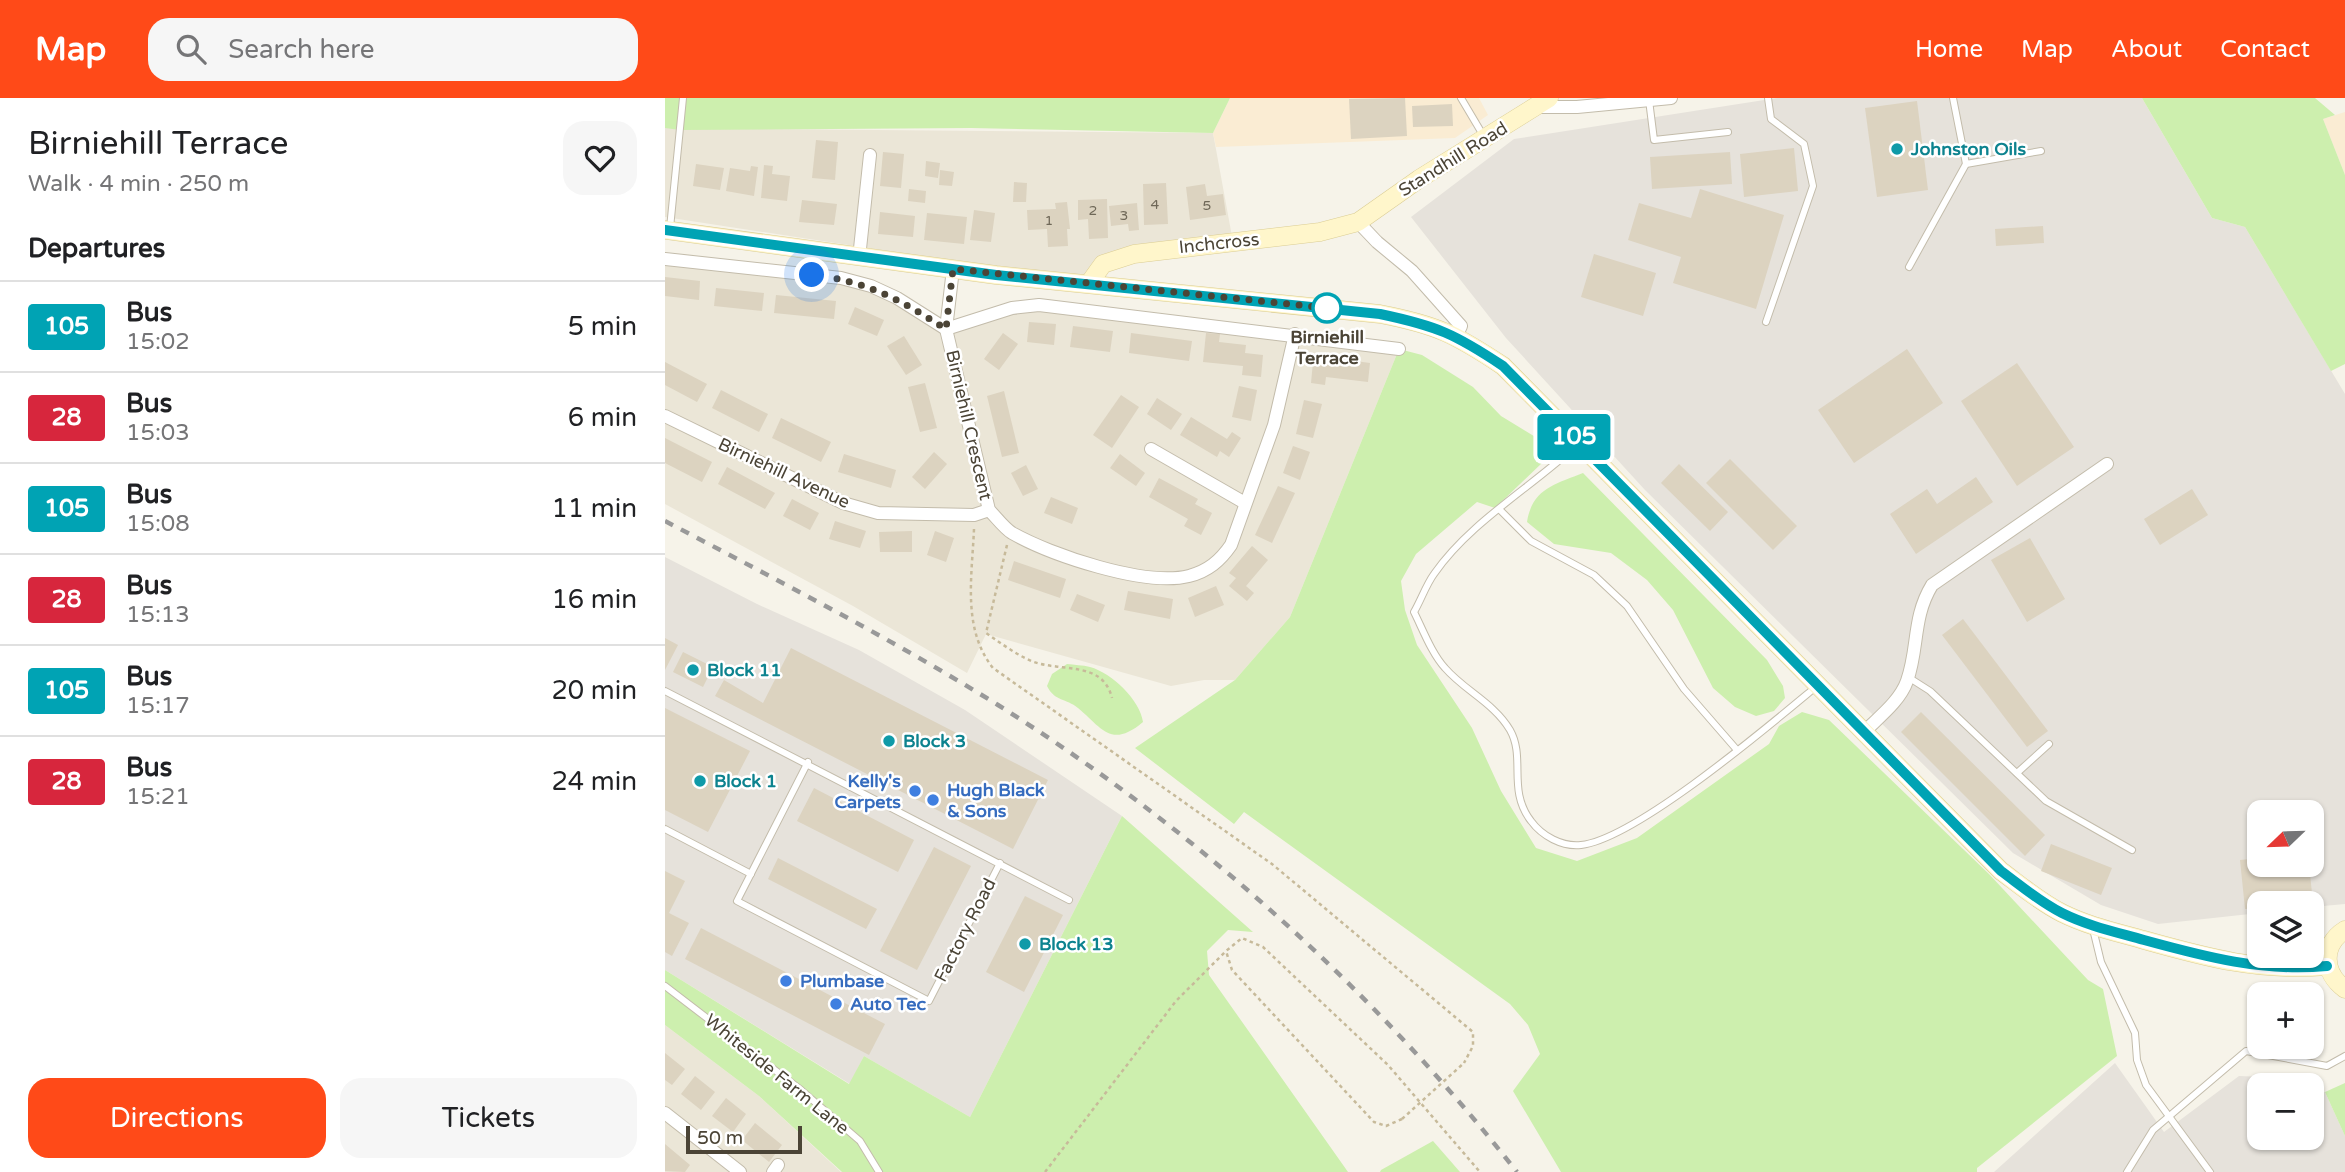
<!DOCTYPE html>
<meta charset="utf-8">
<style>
:root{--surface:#fff;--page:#f6f6f6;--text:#202124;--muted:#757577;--line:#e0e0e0;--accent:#ff4a18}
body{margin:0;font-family:"Varela Round",sans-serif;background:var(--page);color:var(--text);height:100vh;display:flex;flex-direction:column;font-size:26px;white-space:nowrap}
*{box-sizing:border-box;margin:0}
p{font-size:23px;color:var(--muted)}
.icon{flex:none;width:38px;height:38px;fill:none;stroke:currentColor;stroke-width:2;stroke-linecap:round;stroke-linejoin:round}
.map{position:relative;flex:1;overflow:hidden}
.panel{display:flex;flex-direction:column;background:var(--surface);width:665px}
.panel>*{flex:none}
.badge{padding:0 14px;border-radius:5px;font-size:24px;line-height:46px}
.needle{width:46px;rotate:247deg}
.tools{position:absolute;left:1582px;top:702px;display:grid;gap:14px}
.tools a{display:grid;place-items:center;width:77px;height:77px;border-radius:14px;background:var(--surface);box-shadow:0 2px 5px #0004;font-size:35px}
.scale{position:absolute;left:21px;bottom:18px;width:116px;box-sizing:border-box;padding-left:7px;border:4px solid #4b4436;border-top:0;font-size:19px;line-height:24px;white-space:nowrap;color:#4b4436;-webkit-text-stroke:5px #fff;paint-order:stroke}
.you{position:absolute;width:35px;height:35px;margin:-18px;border:5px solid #fff;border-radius:50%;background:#1a73e8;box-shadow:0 0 0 10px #1a73e833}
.map>.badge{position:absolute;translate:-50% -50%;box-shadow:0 0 0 4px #fff}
h2{padding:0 28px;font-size:26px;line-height:63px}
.round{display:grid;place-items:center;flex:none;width:74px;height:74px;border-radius:21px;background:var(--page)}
.head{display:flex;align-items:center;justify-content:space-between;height:119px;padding:0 28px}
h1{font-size:33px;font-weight:600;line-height:52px}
.button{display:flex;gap:14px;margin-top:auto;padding:14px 28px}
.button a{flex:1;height:80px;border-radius:21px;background:var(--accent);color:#fff;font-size:28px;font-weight:600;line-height:80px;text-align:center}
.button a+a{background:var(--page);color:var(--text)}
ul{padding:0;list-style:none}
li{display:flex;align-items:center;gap:21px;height:91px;padding:0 28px;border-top:2px solid var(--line)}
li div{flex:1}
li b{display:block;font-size:26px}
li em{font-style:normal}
li .badge{min-width:77px;font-weight:700;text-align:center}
header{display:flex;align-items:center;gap:42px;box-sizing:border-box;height:98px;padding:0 35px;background:var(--accent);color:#fff}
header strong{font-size:33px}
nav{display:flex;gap:38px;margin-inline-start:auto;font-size:24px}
.search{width:490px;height:63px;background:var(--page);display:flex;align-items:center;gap:18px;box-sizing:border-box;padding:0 24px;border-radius:21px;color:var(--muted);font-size:26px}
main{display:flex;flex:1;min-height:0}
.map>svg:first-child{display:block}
.residential{fill:#ebe6d7}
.commercial{fill:#faecd3}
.industrial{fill:#e6e2db;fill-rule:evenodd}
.green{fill:#cdefae}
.building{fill:#dcd3c0}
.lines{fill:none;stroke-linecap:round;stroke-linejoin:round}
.lane-casing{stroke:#c3bcab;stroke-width:8}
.street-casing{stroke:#c3bcab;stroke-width:14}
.secondary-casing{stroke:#dbcd94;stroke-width:19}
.path{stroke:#c7ba9a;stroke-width:2.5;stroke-dasharray:3.5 3.5;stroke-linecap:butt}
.lane{stroke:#fff;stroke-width:6}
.street{stroke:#fff;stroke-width:12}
.secondary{stroke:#fff6cb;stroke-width:18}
.rail{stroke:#999;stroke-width:4.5;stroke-dasharray:9 9;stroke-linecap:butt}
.path-bridge{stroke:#c7ba9a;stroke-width:2.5;stroke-dasharray:3.5 3.5;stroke-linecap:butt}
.line-casing{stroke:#fff;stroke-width:16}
.line{stroke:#00a3b4;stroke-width:10}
.walk{stroke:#4b4436;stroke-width:7;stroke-dasharray:0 12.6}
.culture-dot{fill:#0f9aa8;stroke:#fff;stroke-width:2.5}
.stop-dot{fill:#fff;stroke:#00a3b4;stroke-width:3.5}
.shop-dot{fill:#3f7fe0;stroke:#fff;stroke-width:2.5}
.labels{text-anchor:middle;stroke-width:5;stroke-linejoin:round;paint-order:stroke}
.number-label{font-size:14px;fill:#6f6858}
.culture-label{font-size:18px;font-weight:bold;fill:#0d838f;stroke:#fff;text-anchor:start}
.street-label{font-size:18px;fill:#4b4436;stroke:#fff}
.stop-label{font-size:18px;font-weight:bold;fill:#4b4436;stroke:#fff}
.shop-label{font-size:18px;font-weight:bold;fill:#366cbe;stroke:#fff;text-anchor:start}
</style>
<header>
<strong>Map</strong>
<div class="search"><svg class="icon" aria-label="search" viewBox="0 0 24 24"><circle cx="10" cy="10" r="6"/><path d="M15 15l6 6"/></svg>Search here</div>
<nav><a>Home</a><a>Map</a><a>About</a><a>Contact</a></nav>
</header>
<main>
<section class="panel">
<div class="head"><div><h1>Birniehill Terrace</h1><p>Walk · 4 min · 250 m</p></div><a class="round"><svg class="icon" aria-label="heart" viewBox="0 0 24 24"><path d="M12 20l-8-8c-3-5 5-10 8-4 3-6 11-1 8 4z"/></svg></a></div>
<h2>Departures</h2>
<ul>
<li><span class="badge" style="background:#00a3b4;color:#fff">105</span><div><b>Bus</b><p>15:02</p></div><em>5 min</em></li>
<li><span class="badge" style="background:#d7263d;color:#fff">28</span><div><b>Bus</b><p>15:03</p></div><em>6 min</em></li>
<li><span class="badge" style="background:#00a3b4;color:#fff">105</span><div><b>Bus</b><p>15:08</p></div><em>11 min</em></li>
<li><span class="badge" style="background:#d7263d;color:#fff">28</span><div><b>Bus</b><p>15:13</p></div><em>16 min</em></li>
<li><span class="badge" style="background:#00a3b4;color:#fff">105</span><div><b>Bus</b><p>15:17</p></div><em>20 min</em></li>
<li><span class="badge" style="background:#d7263d;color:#fff">28</span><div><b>Bus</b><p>15:21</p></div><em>24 min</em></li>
</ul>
<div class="button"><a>Directions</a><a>Tickets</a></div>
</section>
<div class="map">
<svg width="1680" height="1074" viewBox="0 0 1680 1074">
<rect width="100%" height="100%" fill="#f6f3e9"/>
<g class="residential">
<polygon points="0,30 548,35 568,144 469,156 425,184 0,119"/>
<polygon points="0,161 206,188 281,231 347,210 734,251 625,519 570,582 539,582 506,588 321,536 302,575 188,508 0,406"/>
<polygon points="0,927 94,998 176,1074 0,1074"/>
</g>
<g class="commercial">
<polygon points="565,0 814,0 823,17 790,40 551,49 548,35"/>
<polygon points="1680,14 1680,77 1658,21"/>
</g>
<g class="industrial">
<path d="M1112,0H1477L1547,120L1580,129L1680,296V806L1647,809V805H1594V815L1493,826L1436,807L1348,755L980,392L841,240L746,119L849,41ZM1594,714H1647V766H1594Z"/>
<polygon points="0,459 92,506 194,552 300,612 457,718 305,1019 199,958 185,986 0,872"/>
<polygon points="1450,965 1499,1034 1574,978 1600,979 1612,987 1594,987 1594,1040 1647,1040 1647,995 1660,994 1680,1038 1680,1074 1329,1074"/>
</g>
<g class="green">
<polygon points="0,0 565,0 548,35 306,30 15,32 0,30"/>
<polygon points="1477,0 1650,0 1670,17 1658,21 1680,77 1680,266 1666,273 1580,129 1547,120"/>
<polygon points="734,251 757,257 808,289 836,318 885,348 877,365 830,410 812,404 751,456 736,483 740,512 752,547 807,630 836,693 871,750 912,763 972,740 1104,646 1114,628 1137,614 1164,622 1324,776 1423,882 1438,891 1452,958 1312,1070 1312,1074 896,1074 848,993 875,956 863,927 845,906 579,714 569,726 470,650 570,582 625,519"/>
<path d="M918,375L1102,562L1118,588L1120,600L1109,613L1091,618L1070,609L1048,590L1008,512L982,482L946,455L889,446L862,424C867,391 890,386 918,375Z"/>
<path d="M402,566C409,567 418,567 425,569C447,575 475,602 478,624C446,651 437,630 413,610C401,600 390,604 382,588L387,576Z"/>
<polygon points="457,718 588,834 563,832 542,853 544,877 683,1074 177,1074 94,998 0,927 0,872 184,986 199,958 305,1019"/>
<polygon points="1680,985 1680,1038 1660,994"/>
<polygon points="768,1043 795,1074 715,1074 716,1072"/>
</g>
<g class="building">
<polygon points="740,0 742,38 686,41 684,1"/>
<polygon points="1252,3 1263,92 1212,99 1200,10"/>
<polygon points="787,6 788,28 748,29 747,8"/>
<polygon points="151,42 173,44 170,82 147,80"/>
<polygon points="1129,50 1133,93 1079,99 1075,56"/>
<polygon points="218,54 239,56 236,90 215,88"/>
<polygon points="1065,54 1067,86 987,91 985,59"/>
<polygon points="261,63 275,65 273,80 260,78"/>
<polygon points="31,66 59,70 55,92 28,88"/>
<polygon points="99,67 108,68 107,76 125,78 122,103 96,100"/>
<polygon points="86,68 93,69 89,98 61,93 65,70 85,73"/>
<polygon points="275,72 289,74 287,88 274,87"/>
<polygon points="349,84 362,85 361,104 348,104"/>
<polygon points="501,85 503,126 479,127 478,86"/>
<polygon points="540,86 542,98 558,96 561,117 525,122 521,89"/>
<polygon points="244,91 261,93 260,105 243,103"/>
<polygon points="1035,91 1119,117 1091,211 1008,185 1016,159 963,142 974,105 1026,120"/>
<polygon points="442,101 443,140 424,141 423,121 413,122 413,102"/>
<polygon points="137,102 172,106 169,127 134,124"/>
<polygon points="402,104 405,131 402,131 403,148 383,149 382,131 363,132 362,112 391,111 390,105"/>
<polygon points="472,105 474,132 464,133 463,126 446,128 444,108"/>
<polygon points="309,112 330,115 326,144 305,142"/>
<polygon points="215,114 250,118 248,139 213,136"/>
<polygon points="262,115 302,119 299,146 259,142"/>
<polygon points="1378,128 1379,145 1331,148 1330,131"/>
<polygon points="929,156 991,175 978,218 916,199"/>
<polygon points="0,179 35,183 34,202 0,198"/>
<polygon points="51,190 99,195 97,213 49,208"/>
<polygon points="111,197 171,203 169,221 109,215"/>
<polygon points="190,209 219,222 212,238 183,226"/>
<polygon points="364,224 391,226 389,247 362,244"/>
<polygon points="408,228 448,233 445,254 405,249"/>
<polygon points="338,235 353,246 334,272 319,261"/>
<polygon points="466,235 527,243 524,263 464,255"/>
<polygon points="541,235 555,236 554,244 581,247 580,255 598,257 596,279 577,277 578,268 538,264"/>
<polygon points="239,238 257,267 241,277 222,248"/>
<polygon points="1242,251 1278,305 1189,365 1153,312"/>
<polygon points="661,259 705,265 703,284 661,279 660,287 646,285 648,264 660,266"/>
<polygon points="0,264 42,286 32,304 0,287"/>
<polygon points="1352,265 1409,349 1352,388 1296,303"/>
<polygon points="260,285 272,330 255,334 243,289"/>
<polygon points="574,288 592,292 586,323 567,319"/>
<polygon points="56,292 103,316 94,334 47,310"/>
<polygon points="339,293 354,355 337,359 322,298"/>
<polygon points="456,297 474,309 447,350 428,337"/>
<polygon points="492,300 517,316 506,332 482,316"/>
<polygon points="639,302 657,306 648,340 631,336"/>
<polygon points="526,319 562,341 567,334 576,340 564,359 555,353 552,359 515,337"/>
<polygon points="116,320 166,344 156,364 107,340"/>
<polygon points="0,340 47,364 37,384 0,365"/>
<polygon points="628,348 645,354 635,382 618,375"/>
<polygon points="269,354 282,366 260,391 247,379"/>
<polygon points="179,356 231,372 226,390 173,374"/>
<polygon points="455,356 480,375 471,388 445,370"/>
<polygon points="1065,361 1132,428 1108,452 1041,385"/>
<polygon points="1014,366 1063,414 1045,433 996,385"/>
<polygon points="361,367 373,391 358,398 346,375"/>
<polygon points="62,369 110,395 100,411 53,386"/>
<polygon points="1311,379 1328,404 1251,456 1225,416 1262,391 1272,406"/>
<polygon points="494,380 533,401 530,406 547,415 536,437 519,428 523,421 484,399"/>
<polygon points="613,388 630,395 607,445 590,437"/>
<polygon points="1527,391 1543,417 1495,447 1479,421"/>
<polygon points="386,399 413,410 407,426 379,415"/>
<polygon points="127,401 154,415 145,432 118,418"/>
<polygon points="170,423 201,433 195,450 164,441"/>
<polygon points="247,433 247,454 215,454 214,434"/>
<polygon points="270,433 289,440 281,464 262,457"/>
<polygon points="1365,440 1400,501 1362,524 1326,462"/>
<polygon points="587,448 603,462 581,488 589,495 582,503 564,488 571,480 564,475"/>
<polygon points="349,463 401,481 395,500 343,482"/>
<polygon points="551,488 559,507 530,519 523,500"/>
<polygon points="463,493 508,501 505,521 459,512"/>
<polygon points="412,496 440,507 433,524 405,512"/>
<polygon points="1298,521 1383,633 1362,649 1277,537"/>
<polygon points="0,540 13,547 0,572"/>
<polygon points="126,550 383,682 348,751 50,598 59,582 98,605"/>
<polygon points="18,554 48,569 38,589 8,574"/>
<polygon points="0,610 85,653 43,734 0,712"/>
<polygon points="1256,614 1380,737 1360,758 1236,634"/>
<polygon points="149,690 249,742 233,774 132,723"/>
<polygon points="1386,746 1447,770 1436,797 1376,773"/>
<polygon points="269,749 306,768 252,872 215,853"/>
<polygon points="113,760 212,811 201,831 103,781"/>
<polygon points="1594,760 1594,766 1644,766 1648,805 1594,805 1594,810 1580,811 1575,762"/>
<polygon points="0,773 20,783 4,815 24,825 7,858 0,854"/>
<polygon points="360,798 398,817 359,894 321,874"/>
<polygon points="36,830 220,926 204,957 20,861"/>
<polygon points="0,955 20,971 7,987 0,982"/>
<polygon points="30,978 50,994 36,1012 16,996"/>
<polygon points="61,1000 81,1016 68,1034 47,1018"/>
<polygon points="90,1025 117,1047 104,1064 77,1042"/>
<polygon points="0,1046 25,1067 20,1074 0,1073"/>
</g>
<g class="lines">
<defs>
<g id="lane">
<polyline points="796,0 818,37"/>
<polyline points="1288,0 1301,66 1376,53"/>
<polyline points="984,2 989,42 1063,34"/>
<polyline points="5,130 18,0"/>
<polyline points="1244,169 1301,66"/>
<polyline points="1101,224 1148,88 1139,46 1106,21 1103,0"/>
<path d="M913,346C867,389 805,424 769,476C761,487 756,502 749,514C758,532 767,556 780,570C800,593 829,605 845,632C861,660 842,692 866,723C877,738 897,749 916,747C971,741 1106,626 1152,588"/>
<polyline points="835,412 866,443 929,477 962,508 1019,591 1072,652"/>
<polyline points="1243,579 1265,593 1381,703 1467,752"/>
<polyline points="0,593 404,802"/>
<polyline points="143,664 72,803 264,903 335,765"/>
<polyline points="1352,675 1384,646"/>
<polyline points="0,731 86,776"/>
<polyline points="1428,831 1436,864 1470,935 1472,962 1481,987 1545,1074"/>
<polyline points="0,888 136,992 195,1043 214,1074"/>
<polyline points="1462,1074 1488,1032 1581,953 1662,968 1680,958"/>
</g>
<g id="street">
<polyline points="871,9 912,9 1006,0"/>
<polyline points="693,124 712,144 747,173 796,228 792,237"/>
<polyline points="194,160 205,57"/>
<polyline points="0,161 176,180 206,188 232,200 281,231 347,210 374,207 734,251"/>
<path d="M288,171L281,231L324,412C331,419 339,430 347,435C386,457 480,489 524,478C543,473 555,463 566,447L609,327L630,236"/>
<polyline points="0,318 178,405 213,415 309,417 324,412"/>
<polyline points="486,351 580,405"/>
<path d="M1199,634C1214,619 1235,603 1242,583C1254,549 1247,520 1267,487L1442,366"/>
<polyline points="0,1015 75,1074"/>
<polyline points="108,1074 113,1067"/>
</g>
<g id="secondary">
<path d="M0,132L331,177L715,216C772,227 790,236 838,268L1336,773C1355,787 1375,804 1397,815C1423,828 1451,834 1479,842C1543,860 1595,874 1662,868"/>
<polyline points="425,184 438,166 469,156 655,134 693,124 754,81 884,0"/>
<path d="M1680,832C1656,847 1658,875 1680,891"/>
</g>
</defs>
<use href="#lane" class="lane-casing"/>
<use href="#street" class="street-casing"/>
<use href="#secondary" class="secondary-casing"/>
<g class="path">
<path d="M309,431C307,479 297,531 328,570L607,766L808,934V948L799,965"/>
<path d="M342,447L321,535C336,545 351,557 369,564C398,574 438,563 447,600"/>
<polyline points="737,1021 721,1028 709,1024 567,872 561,853 577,840 598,849 723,967 815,1074"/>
<polyline points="380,1074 511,903 561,853"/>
</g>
<use href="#lane" class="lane"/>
<use href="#street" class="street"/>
<use href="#secondary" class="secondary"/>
<path class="rail" d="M0,423C112,482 225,540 333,607C530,731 708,891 852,1074"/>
<polyline class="path-bridge" points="737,1021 799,965"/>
</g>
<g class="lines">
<defs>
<path id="line" d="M0,132L331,177L715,216C772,228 790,236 838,268L1336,773C1355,787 1375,804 1397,815C1423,828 1451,834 1479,842C1541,859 1597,874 1662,868"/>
</defs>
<use href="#line" class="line-casing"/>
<use href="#line" class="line"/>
<path class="walk" d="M147,177C203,183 235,202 281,231L288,171L662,210"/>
</g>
<g class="culture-dot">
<circle cx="1232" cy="51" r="7"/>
<circle cx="28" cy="572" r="7"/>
<circle cx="224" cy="643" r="7"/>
<circle cx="35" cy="683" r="7"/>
<circle cx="360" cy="846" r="7"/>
</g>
<circle class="stop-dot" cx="662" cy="210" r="14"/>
<g class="shop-dot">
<circle cx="250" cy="693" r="7"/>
<circle cx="268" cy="702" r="7"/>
<circle cx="121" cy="883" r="7"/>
<circle cx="171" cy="906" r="7"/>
</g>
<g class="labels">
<g class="number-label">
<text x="490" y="111">4</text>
<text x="542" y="112">5</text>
<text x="428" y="117">2</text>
<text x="459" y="122">3</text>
<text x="384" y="127">1</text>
</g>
<g class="culture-label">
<text x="1246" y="57">Johnston Oils</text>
<text x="42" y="578">Block 11</text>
<text x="238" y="649">Block 3</text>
<text x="49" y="689">Block 1</text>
<text x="374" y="852">Block 13</text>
</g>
<g class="street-label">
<text transform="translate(788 61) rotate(-32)" y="6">Standhill Road</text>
<text transform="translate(554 145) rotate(-6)" y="6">Inchcross</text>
<text transform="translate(304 327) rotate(77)" y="6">Birniehill Crescent</text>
<text transform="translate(119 375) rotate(25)" y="6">Birniehill Avenue</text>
<text transform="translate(300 832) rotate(-63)" y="6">Factory Road</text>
<text transform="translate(112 976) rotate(39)" y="6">Whiteside Farm Lane</text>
</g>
<g class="stop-label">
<text x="662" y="245">Birniehill<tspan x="662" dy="21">Terrace</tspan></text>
</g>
<g class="shop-label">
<text x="236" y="689" text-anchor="end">Kelly's<tspan x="236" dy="21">Carpets</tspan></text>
<text x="282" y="698">Hugh Black<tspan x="282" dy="21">&amp; Sons</tspan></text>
<text x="135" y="889">Plumbase</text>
<text x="185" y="912">Auto Tec</text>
</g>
</g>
</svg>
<div class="tools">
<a><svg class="needle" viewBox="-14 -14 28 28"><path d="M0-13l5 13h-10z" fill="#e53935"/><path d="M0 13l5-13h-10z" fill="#757577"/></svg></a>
<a><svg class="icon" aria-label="layers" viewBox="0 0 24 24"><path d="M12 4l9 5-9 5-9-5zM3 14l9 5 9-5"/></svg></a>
<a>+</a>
<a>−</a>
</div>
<div class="scale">50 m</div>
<div class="you" style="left:147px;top:177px"></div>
<b class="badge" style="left:909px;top:339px;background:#00a3b4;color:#fff">105</b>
</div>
</main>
